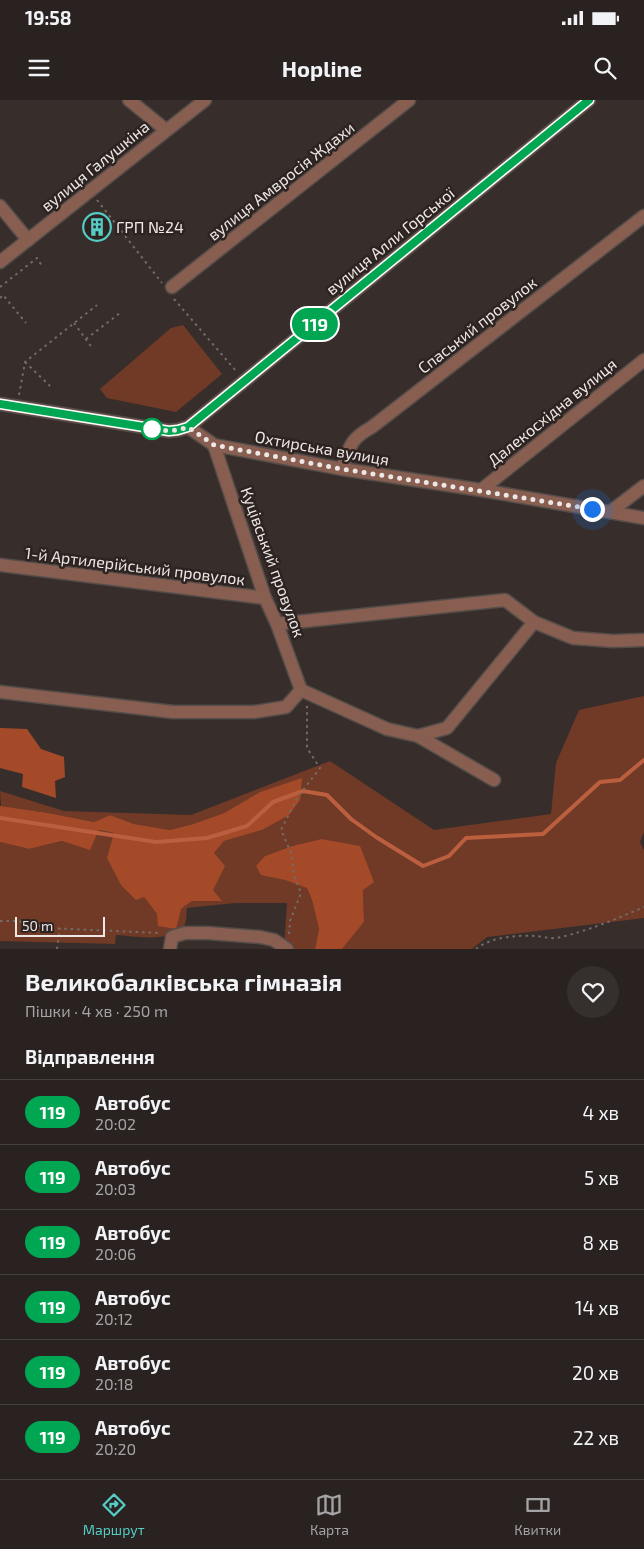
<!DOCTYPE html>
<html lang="uk">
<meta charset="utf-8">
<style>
:root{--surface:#292220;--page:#352f2d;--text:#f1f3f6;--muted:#a5a4a5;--line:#453f3e;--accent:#55cdc6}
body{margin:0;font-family:"Exo 2",sans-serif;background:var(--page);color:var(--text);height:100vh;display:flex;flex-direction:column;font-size:19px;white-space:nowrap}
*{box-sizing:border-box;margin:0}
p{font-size:16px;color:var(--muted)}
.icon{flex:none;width:28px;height:28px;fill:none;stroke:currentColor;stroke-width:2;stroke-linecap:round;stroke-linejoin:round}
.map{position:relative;height:849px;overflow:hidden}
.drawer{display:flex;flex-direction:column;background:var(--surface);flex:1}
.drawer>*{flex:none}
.badge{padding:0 10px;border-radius:16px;font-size:18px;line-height:32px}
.scale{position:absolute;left:15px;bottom:12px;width:90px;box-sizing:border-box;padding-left:5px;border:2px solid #ede7e5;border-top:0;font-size:14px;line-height:18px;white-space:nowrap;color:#ede7e5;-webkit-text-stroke:4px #2d2421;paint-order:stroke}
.you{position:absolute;width:25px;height:25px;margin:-12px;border:4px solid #fff;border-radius:50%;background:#1a73e8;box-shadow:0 0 0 8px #1a73e833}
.map>.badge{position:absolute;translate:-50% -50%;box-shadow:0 0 0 2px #fff}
h2{padding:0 25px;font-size:19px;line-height:45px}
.round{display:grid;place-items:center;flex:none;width:52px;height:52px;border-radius:26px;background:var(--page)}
.head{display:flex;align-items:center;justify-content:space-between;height:85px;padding:0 25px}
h1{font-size:24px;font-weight:700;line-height:38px}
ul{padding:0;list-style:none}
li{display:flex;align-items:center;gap:15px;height:65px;padding:0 25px;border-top:1px solid var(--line)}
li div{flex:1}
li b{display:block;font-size:19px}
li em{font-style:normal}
li .badge{min-width:55px;font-weight:700;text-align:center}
.status{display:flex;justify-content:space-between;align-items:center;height:35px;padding:0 25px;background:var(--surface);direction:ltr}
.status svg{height:14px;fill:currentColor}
header{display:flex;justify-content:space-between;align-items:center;height:65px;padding:0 25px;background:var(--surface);font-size:22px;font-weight:700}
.dock{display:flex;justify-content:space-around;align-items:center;height:70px;border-top:1px solid var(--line);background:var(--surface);font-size:14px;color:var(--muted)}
.dock a{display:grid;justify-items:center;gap:2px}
.dock .current{color:var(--accent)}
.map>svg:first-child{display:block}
.green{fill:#703a27}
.forest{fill:#a44a29}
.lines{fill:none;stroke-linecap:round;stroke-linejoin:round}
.stream{stroke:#bc5f3e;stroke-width:4}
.minor-casing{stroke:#544c49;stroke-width:15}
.path{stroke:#736b68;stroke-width:2;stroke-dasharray:2.5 4;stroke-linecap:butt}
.minor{stroke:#875e50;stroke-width:12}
.line-casing{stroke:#fff;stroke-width:11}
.line{stroke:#00a651;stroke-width:8}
.walk{stroke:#ede7e5;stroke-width:5;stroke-dasharray:0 9}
.stop-dot{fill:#fff;stroke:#00a651;stroke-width:2.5}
.labels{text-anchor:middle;stroke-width:5;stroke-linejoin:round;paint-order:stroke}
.street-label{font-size:16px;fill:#ede7e5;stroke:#2d2421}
.poi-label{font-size:16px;fill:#ede7e5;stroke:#2d2421;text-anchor:start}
</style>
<div class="status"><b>19:58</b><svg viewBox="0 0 49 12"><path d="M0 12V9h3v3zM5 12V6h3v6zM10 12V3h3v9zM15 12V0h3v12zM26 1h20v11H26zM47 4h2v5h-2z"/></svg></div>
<header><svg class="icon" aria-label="menu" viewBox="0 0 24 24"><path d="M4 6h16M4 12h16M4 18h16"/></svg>Hopline<svg class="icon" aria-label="search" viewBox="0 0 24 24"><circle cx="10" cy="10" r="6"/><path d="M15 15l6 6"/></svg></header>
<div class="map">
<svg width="644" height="849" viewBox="0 0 644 849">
<rect width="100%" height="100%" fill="#372e2b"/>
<g class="green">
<polygon points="183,225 222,274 176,312 107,298 100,289 171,228"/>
<path d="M644,596V732L640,742L644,750V818L487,837L472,849H342L364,822L363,790L321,739L292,746L265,756L285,780L307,787L312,800L319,829L315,849H284L287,803H235L187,808C186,813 187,820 185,824C172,844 136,836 116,835L115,844L0,841V742L29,749L63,741L90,749L99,730L114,733L144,797L157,814L181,809L192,801L213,790L214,753L224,741L262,730L302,679L260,692L224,713L193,724L170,730L134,724L110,715L94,722L48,713L1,707L0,691L64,711L191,715L330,661L434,730L551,714L556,663L579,610Z"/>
</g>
<g class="forest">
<polygon points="0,628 27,629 41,649 64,657 65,677 55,681 56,698 22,687 23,674 0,668"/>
<polygon points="302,678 300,700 289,715 262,730 224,741 214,753 225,766 213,790 222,801 192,801 181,809 176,829 158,826 157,814 144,797 136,800 121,785 107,758 114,733 99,730 90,750 62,741 29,749 0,742 0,706 48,713 94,722 110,715 134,724 170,730 193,724 224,713 260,692"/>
<polygon points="321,739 360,746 374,782 363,790 364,822 342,849 315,849 319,829 312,800 307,788 285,780 261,775 256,766 265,756 292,746"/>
</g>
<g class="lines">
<polyline class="stream" points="0,718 156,742 207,738 247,726 273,702 303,691 327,695 351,719 376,737 423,766 449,756 466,738 543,734 600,682 620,680 644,660"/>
<defs>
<g id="minor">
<polyline points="129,0 166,30"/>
<polyline points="0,106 28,140"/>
<polyline points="0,162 205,0"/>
<polyline points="172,187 409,0"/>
<polyline points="0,304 169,331 178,330 188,327 589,0"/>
<polyline points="188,327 214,345 342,369 481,390 644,418"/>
<polyline points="214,345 265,498 277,524 301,590"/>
<path d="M342,369C350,346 350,339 372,327L644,116"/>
<polyline points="481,390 644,260"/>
<polyline points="610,412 644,386"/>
<polyline points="0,465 265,498"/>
<polyline points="277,524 505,500 534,522 573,538 613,541 644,540"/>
<polyline points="0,592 173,612 254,612 286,607 301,590 387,629 418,636 494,680"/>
<polyline points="418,636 447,628 534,522"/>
<polyline points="170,849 172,837 185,833 208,833 260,837 274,840 287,849"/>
</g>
</defs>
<use href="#minor" class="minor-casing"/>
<g class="path">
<polyline points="97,100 162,183"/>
<polyline points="0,187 37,158 42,166"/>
<polyline points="0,198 3,195 26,223"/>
<polyline points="174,199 236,271"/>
<polyline points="74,223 93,249"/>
<polyline points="86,239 120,213"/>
<polyline points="25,262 50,286"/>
<polyline points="19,295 25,262 97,205"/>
<polyline points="0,821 18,821 48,828 160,833"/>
<polyline points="289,834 290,821 301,793 294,776 292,755 281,730 297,698 320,668 307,648 307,606"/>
<polyline points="57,849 60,828"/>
<path d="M476,849C491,837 516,835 535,836C542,836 550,839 557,838C588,831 616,819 644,807"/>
</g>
<use href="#minor" class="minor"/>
</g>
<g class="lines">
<defs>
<polyline id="line" points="0,304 169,331 178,330 188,327 589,0"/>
</defs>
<use href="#line" class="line-casing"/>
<use href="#line" class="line"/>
<path class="walk" d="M152,329L150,328C164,331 174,332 188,327L214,345L342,369L592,409"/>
</g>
<defs>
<symbol id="building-ring" viewBox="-11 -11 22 22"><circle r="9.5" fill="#2d2421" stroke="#55cdc6" stroke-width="1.5"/><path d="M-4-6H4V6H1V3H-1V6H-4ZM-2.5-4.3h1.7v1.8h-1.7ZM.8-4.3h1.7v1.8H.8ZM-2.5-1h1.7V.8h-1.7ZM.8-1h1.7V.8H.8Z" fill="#55cdc6"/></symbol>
</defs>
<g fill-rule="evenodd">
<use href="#building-ring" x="81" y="111" width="32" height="32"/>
</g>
<circle class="stop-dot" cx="152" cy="329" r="10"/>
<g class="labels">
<g class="street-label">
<text transform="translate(95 66) rotate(-39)" y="6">вулиця Галушкіна</text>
<text transform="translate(281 81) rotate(-38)" y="6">вулиця Амвросія Ждахи</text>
<text transform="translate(390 141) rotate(-39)" y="6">вулиця Алли Горської</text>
<text transform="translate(477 225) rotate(-38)" y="6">Спаський провулок</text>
<text transform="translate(552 312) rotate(-39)" y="6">Далекосхідна вулиця</text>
<text transform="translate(322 348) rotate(10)" y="6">Охтирська вулиця</text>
<text transform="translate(273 462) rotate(70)" y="6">Куцівський провулок</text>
<text transform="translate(135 466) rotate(7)" y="6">1-й Артилерійський провулок</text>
</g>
<g class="poi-label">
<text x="116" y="133">ГРП №24</text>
</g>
</g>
</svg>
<div class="scale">50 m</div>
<div class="you" style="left:592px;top:409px"></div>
<b class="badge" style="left:315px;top:224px;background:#00a651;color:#fff">119</b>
</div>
<section class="drawer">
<div class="head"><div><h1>Великобалківська гімназія</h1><p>Пішки · 4 хв · 250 m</p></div><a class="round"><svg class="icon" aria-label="heart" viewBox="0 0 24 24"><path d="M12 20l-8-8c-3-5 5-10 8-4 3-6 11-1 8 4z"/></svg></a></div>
<h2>Відправлення</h2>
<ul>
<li><span class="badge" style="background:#00a651;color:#fff">119</span><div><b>Автобус</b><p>20:02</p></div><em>4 хв</em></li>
<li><span class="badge" style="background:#00a651;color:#fff">119</span><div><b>Автобус</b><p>20:03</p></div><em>5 хв</em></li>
<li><span class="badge" style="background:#00a651;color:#fff">119</span><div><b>Автобус</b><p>20:06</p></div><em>8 хв</em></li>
<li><span class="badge" style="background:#00a651;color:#fff">119</span><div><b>Автобус</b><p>20:12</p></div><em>14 хв</em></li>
<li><span class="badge" style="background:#00a651;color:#fff">119</span><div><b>Автобус</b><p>20:18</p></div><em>20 хв</em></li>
<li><span class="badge" style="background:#00a651;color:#fff">119</span><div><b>Автобус</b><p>20:20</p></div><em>22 хв</em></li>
</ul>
</section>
<nav class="dock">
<a class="current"><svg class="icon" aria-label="directions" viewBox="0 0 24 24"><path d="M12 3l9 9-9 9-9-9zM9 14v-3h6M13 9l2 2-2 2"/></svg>Маршрут</a>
<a><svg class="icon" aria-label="map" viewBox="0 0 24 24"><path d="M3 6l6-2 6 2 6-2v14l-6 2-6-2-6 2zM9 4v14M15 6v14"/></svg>Карта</a>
<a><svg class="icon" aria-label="tickets" viewBox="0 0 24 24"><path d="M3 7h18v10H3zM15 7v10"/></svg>Квитки</a>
</nav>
